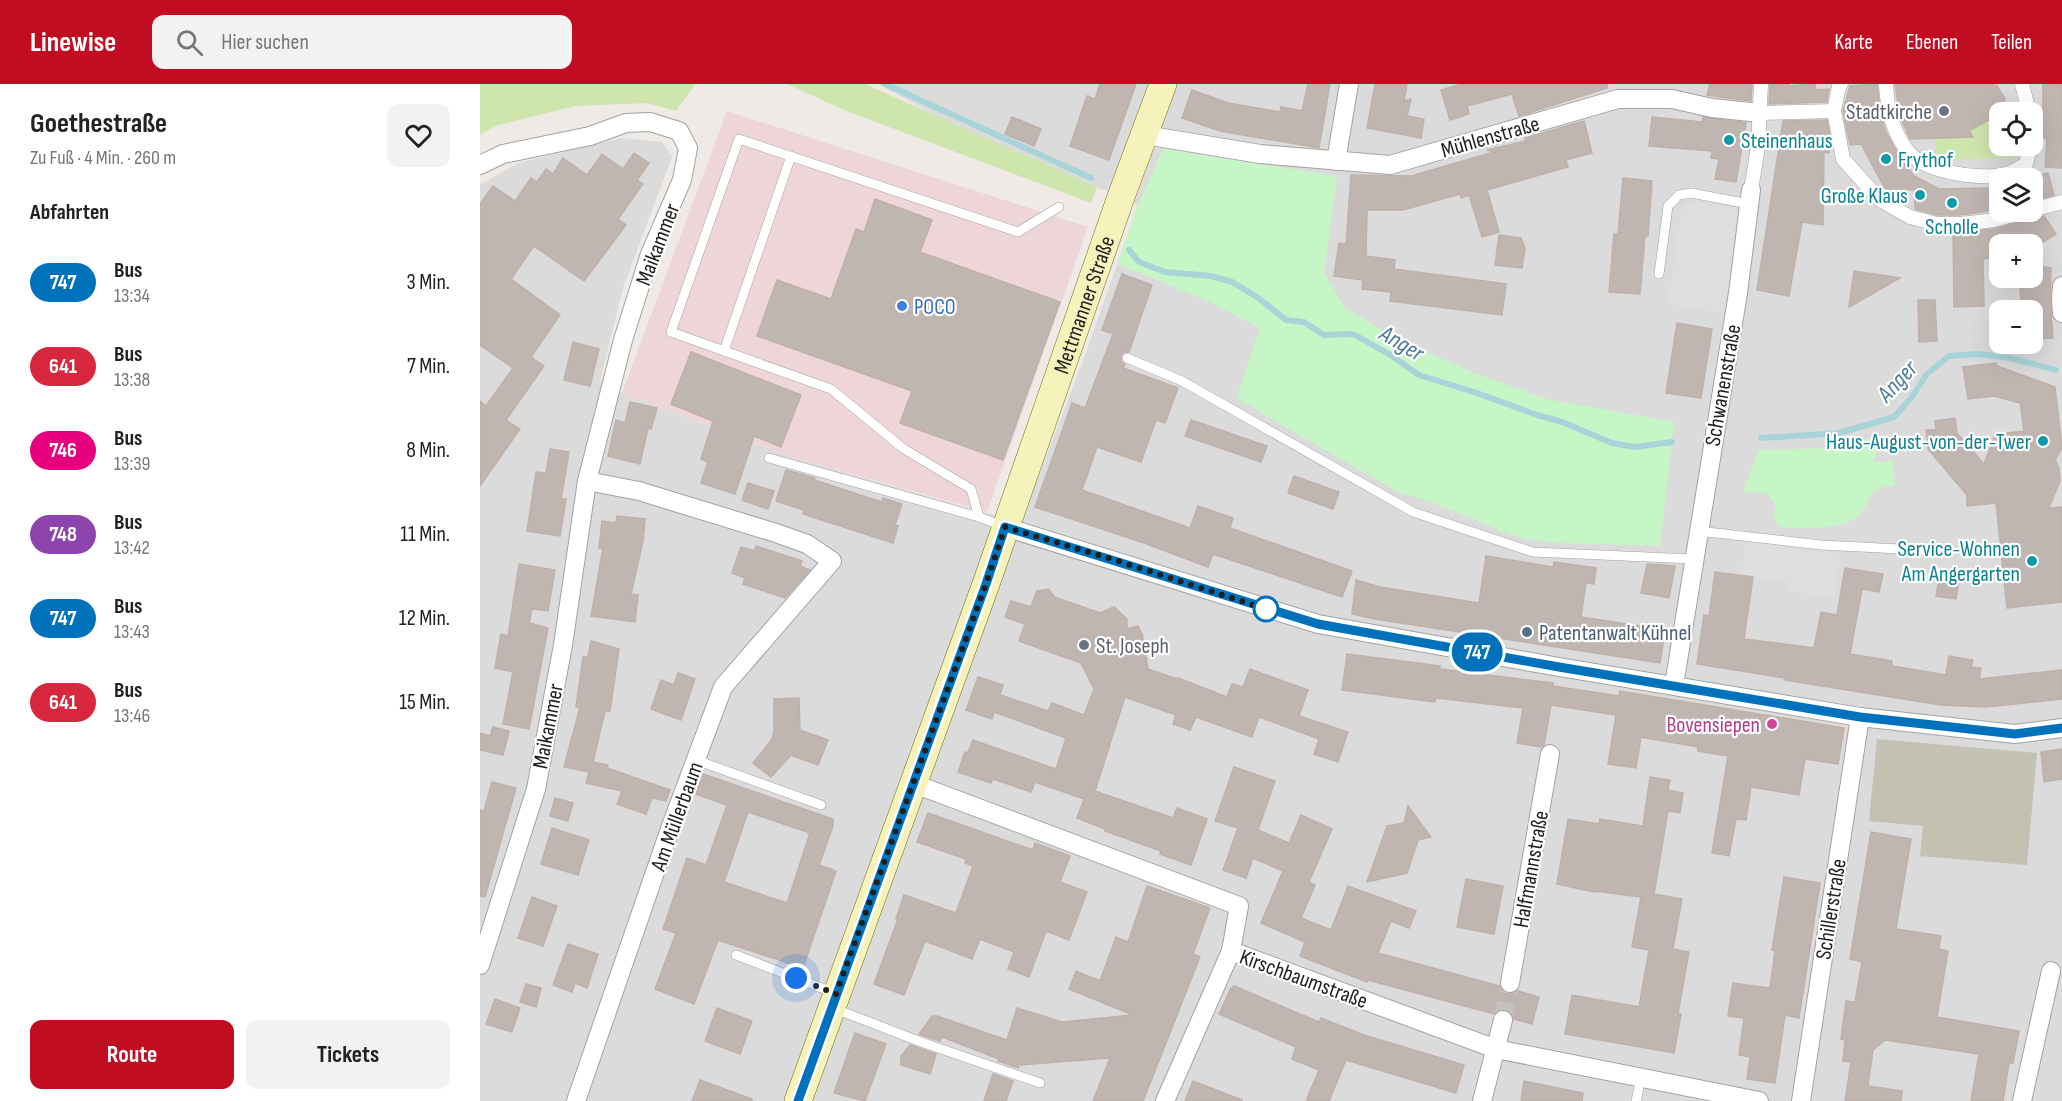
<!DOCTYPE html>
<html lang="de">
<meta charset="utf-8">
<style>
:root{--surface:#fff;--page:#f2f2f2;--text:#222;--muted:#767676;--accent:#c00d21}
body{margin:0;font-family:"Sofia Sans Condensed",sans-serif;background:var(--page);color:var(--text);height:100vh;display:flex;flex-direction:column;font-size:22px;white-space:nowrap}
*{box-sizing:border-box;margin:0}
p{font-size:20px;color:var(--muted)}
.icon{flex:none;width:33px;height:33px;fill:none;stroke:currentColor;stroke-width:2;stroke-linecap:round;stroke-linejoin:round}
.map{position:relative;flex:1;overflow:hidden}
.side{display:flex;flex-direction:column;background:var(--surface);width:480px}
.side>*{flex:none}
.badge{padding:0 12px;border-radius:20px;font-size:21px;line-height:39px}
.tools{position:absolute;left:1509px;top:18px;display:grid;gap:12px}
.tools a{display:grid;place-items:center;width:54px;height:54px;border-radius:12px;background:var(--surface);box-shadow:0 6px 24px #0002;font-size:30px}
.you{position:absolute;width:30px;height:30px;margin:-15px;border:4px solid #fff;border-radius:50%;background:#1a73e8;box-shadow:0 0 0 9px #1a73e833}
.map>.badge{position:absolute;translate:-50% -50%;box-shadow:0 0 0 3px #fff}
h2{padding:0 30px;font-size:22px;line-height:54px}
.round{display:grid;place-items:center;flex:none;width:63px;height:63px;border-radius:12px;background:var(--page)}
.overview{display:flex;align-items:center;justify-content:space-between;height:102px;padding:0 30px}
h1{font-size:28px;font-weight:700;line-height:45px}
.action{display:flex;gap:12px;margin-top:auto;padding:12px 30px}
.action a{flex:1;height:69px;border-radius:12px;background:var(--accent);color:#fff;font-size:24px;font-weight:700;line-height:69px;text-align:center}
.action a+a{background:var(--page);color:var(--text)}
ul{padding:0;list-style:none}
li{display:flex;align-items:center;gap:18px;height:84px;padding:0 30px}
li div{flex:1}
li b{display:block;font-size:22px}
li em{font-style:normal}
li .badge{min-width:66px;font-weight:700;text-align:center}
header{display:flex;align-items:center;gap:36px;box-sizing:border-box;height:84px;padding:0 30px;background:var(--accent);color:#fff}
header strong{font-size:28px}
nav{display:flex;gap:33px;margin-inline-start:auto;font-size:21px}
.search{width:420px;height:54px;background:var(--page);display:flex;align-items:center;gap:15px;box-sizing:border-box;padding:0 21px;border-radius:12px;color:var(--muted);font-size:22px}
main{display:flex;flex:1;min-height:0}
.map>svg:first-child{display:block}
.residential{fill:#dcdbdb;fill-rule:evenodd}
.commercial{fill:#eed5d7}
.construction{fill:#c3c1b1}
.grass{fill:#cfe5ae}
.park{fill:#c6f6c5}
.parking{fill:#dedede}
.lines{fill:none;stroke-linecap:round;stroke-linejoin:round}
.stream{stroke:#a8d4d9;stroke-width:6}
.building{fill:#bfb6b2;stroke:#bfb0a8;stroke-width:1.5;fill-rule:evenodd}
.minor-tunnel{stroke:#c5c1bd;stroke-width:18;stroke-dasharray:18 9;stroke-linecap:butt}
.service-casing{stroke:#a2a2a2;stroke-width:10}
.pedestrian-casing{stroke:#a2a2a2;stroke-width:15}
.minor-casing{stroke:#a2a2a2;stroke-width:20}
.secondary-casing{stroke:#6f6e0c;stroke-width:28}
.service{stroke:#fff;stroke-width:9}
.pedestrian{stroke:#fff;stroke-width:14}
.minor{stroke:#fff;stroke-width:18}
.secondary{stroke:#f5f2bc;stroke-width:27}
.line-casing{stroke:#fff;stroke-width:14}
.line{stroke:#0072bc;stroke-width:9}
.walk{stroke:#1e1e1e;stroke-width:6;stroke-dasharray:0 10.8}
.worship-dot{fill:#6b7280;stroke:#fff;stroke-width:2}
.culture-dot{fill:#0f9aa8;stroke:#fff;stroke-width:2}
.shop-dot{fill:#3f7fe0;stroke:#fff;stroke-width:2}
.stop-dot{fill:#fff;stroke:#0072bc;stroke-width:3}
.service-dot{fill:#5c6f8a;stroke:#fff;stroke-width:2}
.hotel-dot{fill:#d1479c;stroke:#fff;stroke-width:2}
.labels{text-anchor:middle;stroke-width:4.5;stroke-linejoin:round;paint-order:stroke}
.worship-label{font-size:22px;fill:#5b616d;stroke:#fff;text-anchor:end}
.street-label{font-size:22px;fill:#1e1e1e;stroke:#fff}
.culture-label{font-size:22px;fill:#0d838f;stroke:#fff;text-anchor:end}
.shop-label{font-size:22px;fill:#366cbe;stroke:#fff;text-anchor:start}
.service-label{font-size:22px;fill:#4e5e75;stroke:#fff;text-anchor:start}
.hotel-label{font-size:22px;fill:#b23c85;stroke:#fff;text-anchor:end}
.water-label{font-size:24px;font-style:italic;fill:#4b7a99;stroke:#fff}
</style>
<header>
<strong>Linewise</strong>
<div class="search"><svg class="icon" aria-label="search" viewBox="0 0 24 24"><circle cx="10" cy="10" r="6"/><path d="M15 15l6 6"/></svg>Hier suchen</div>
<nav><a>Karte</a><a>Ebenen</a><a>Teilen</a></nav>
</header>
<main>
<section class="side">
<div class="overview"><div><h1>Goethestraße</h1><p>Zu Fuß · 4 Min. · 260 m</p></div><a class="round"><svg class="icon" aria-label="heart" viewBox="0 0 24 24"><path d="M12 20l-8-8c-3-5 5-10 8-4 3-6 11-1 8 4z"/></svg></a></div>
<h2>Abfahrten</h2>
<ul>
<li><span class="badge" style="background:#0072bc;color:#fff">747</span><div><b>Bus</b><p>13:34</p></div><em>3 Min.</em></li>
<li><span class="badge" style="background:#d7263d;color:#fff">641</span><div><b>Bus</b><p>13:38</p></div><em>7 Min.</em></li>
<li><span class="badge" style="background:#e6007e;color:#fff">746</span><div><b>Bus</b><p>13:39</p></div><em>8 Min.</em></li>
<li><span class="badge" style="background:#8e44ad;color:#fff">748</span><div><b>Bus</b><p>13:42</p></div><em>11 Min.</em></li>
<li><span class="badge" style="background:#0072bc;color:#fff">747</span><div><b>Bus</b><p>13:43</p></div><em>12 Min.</em></li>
<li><span class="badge" style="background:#d7263d;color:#fff">641</span><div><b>Bus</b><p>13:46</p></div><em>15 Min.</em></li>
</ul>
<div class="action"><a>Route</a><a>Tickets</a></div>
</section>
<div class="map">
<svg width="1582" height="1017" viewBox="0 0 1582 1017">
<rect width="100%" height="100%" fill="#efeae5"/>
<path class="residential" d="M398,0H1582V1017H0V101L38,79L141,54L182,58L192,73L143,204L120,297L142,309L312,373L541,439L604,274L658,121L462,35ZM1520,28H1552V62H1520ZM1520,94H1552V128H1520ZM1520,160H1552V194H1520ZM1520,226H1552V260H1520Z"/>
<polygon class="commercial" points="247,27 608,143 507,428 312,373 142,309"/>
<polygon class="construction" points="1397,655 1557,669 1547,781 1440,772 1443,742 1389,737"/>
<g class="grass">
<polygon points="0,0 215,0 196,27 167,19 95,22 15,42 0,51"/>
<polygon points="307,0 385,0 617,103 611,119 364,26"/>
<polygon points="1523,21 1527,28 1520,28 1520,62 1534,62 1533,74 1456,76 1455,51 1492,51 1490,48 1494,44 1496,45 1498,43 1495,40 1515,32"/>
</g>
<g class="park">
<polygon points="683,65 857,92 844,189 864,223 913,253 997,290 1066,315 1194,338 1180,462 1081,459 1040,454 951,418 918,408 797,338 757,313 780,244 726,216 638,180 658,121"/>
<path d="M1391,354L1397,365L1393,378L1413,377L1415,401L1394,405C1390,413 1386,424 1380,430C1365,446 1320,445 1299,443L1293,432L1296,421L1288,409L1263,408L1279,366L1343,364L1349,360Z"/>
</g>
<g class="parking">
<polygon points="1215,118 1258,126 1245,229 1188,220 1200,132 1204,122"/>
<polygon points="1266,456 1361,470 1354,514 1309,507 1310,498 1261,491"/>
</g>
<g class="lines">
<g class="stream">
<polyline points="405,0 611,94"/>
<polyline points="649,166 659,178 685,188 731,192 752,198 777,213 806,236 824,238 844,251 873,250 909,270 939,291 997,309 1057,331 1082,338 1132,359 1155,363 1192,358"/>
<polyline points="1281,354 1359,349 1414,333 1432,313 1446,291 1469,272 1498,270 1530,274 1576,286"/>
</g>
</g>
<g class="building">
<polygon points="620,0 656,0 629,76 590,62 607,12 615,15"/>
<polygon points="828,0 850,0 839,64 740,47 702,34 712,6 748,19 800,28 801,23 822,27"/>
<polygon points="895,0 927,0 924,17 931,15 927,32 944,35 941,54 887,44"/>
<polygon points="982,0 1127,0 1127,4 1039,32 1032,10 987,22 989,30 970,36 961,6"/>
<polygon points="1230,0 1272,0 1271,17 1227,11"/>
<polygon points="1290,0 1309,0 1309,2 1335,0 1336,6 1349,5 1347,18 1289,20"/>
<polygon points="1397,0 1400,27 1405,46 1414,63 1434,92 1459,105 1509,104 1520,102 1520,125 1480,131 1458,131 1435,125 1434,106 1422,105 1421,116 1404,103 1381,60 1370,61 1363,27 1370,2"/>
<polygon points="1415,0 1511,0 1517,2 1525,15 1519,30 1489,47 1493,53 1430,55 1420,32"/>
<polygon points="1563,0 1582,0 1582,84 1565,83 1567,54 1563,54"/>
<polygon points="532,33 561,45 554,62 525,50"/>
<polygon points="1172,33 1222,38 1223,33 1266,39 1256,98 1235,95 1239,75 1231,74 1232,67 1169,62"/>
<polygon points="1347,36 1352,64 1349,64 1349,69 1344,68 1343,141 1322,138 1309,212 1277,206 1303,37"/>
<polygon points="1104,37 1112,69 1086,76 1088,83 1007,106 1019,148 1002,153 989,111 981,114 980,110 923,126 887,126 886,172 915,176 914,185 1026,200 1022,231 910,217 911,208 882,205 883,196 854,192 859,159 866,160 871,91 931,92 1014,68 1007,66 1046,57 1045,54"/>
<polygon points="154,69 169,79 157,96 163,100 138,135 146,141 104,197 54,162 31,195 80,231 51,273 64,282 26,336 40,345 0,402 0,317 6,322 33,284 0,261 0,120 13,102 35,117 51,94 57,98 66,85 73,90 83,74 107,91 122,70 143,85"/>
<polygon points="1568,89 1574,111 1552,117 1552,93"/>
<polygon points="1143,94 1172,97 1168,152 1165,152 1160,210 1129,208 1134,150 1138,150"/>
<polygon points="395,115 452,136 440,168 580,218 523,376 420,339 432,307 277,252 297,196 351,215 376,145 384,148"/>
<polygon points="1564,132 1576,150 1560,160 1520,160 1520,172 1503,175 1504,222 1474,223 1473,149 1515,145"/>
<polygon points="1019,151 1041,154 1045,164 1042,184 1015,181"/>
<polygon points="1552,181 1571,184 1570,216 1573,254 1552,255 1552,226 1541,226 1540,194 1552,194"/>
<polygon points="1374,187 1420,194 1369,223"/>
<polygon points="642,190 672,201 649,268 643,268 641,272 641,278 645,280 643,284 698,304 685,339 676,336 661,378 617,363 602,406 710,444 718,422 753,434 750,444 872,487 862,513 733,470 728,483 664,459 555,423 592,319 605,324 633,250 622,246"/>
<polygon points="1438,216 1455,216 1457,257 1439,258"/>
<polygon points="1197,239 1232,245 1221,314 1186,309"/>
<polygon points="93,258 119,265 110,302 84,296"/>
<polygon points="211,268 321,311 301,363 274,352 255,410 221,399 228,378 221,375 233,337 191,320"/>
<polygon points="1516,279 1517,282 1575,303 1582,364 1575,376 1579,384 1580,397 1569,424 1582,423 1582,518 1527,524 1516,419 1487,422 1487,411 1448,365 1446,346 1456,346 1455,337 1475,334 1477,349 1504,380 1514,354 1519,350 1544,347 1540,319 1514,312 1488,315 1483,283"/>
<polygon points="150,318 177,324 171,345 168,344 160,380 128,372 136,336 145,339"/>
<polygon points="711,336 787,362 781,378 705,352"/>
<polygon points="70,365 89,368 81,415 86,415 80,452 47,447 56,388 66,389"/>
<polygon points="306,386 335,394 334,396 402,418 403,414 422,420 415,441 418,442 413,459 323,430 324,426 296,417"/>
<polygon points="814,392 859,408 853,425 808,409"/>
<polygon points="268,399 294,407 288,425 262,416"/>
<polygon points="137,432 165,435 163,457 151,510 158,511 155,538 111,532 123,464 119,464 122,437 136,439"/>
<polygon points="276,462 322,477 320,482 330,486 305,514 263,500 265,494 252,489 261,463 274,467"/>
<polygon points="1006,472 1073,483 1074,478 1116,484 1114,500 1106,499 1101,533 1185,546 1180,579 895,535 872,530 876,496 900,503 999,519"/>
<polygon points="39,480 75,486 68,527 52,525 49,539 68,544 49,645 23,640 33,588 15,584 21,550 28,552"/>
<polygon points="1167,480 1195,482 1189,514 1161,509"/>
<polygon points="1365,484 1403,490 1399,508 1382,505 1370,570 1412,577 1412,582 1466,591 1469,572 1493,576 1491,583 1501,584 1499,595 1582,586 1582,615 1506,623 1461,621 1304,596 1305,594 1217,580 1224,531 1229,532 1235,488 1273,493 1264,555 1334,564 1341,528 1357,531"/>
<polygon points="1459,494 1479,497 1476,515 1456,512"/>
<polygon points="569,505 574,513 620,529 634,523 647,535 647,545 658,542 662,550 668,585 697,595 698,594 747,613 752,600 763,603 770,585 828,606 819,632 868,648 858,678 834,670 839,655 779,633 772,653 716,633 710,646 693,640 696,631 645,613 615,707 693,734 697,724 727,735 711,781 680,770 681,767 625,747 625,745 597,734 604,715 555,698 551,708 513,695 511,699 478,688 485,668 488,669 493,656 576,685 586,654 514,628 512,635 486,626 498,593 523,601 520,611 568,627 572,619 604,631 614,605 601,579 539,557 545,540 525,533 531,517 551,523 557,507"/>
<polygon points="111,557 139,565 130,627 125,627 113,678 128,681 127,684 190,706 186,717 172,714 166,730 137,720 142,707 106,699 109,688 84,683 100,623 96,623 103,573 108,573"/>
<polygon points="867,570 960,582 960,585 1073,599 1073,602 1139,612 1140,607 1364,644 1358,680 1325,675 1319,711 1271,703 1266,736 1256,735 1249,772 1232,769 1248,672 1218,667 1218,663 1161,653 1156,684 1128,680 1136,631 1071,621 1064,661 1061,663 1037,659 1043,624 956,614 955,618 862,606"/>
<polygon points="198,589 215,595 201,636 171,625 181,596 194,601"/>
<polygon points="319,614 320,646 348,656 338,681 311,671 291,693 273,679 292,655 294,647 294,615"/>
<polygon points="13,643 29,647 23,671 0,666 0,649 10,652"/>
<polygon points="1582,665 1582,695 1564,698 1561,668"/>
<polygon points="754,683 795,697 778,746 809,759 821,731 852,745 829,798 835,801 821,834 851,846 868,802 936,827 929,844 911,837 898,869 1019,902 1022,907 1028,910 1038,907 1059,913 1052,940 1034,935 1031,928 1025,925 1019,925 1014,930 888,896 887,898 820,872 825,858 781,839 803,787 773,774 766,794 743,786 758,744 735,737"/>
<path d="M223,690L353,735V742L339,781L356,787L323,884L238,856L214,920L175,905L196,849L183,845L207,774L226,781L247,721L216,710ZM268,728L330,749L307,819L244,798Z"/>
<polygon points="1170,693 1190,696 1188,706 1203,709 1200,729 1188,727 1174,810 1202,815 1193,865 1209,868 1198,929 1201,930 1194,969 1085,950 1092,911 1159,923 1169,866 1152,863 1161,813 1114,807 1114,808 1077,800 1088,735 1119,740 1120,735 1163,742"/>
<polygon points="12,698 36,704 5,813 0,812 0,726 4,727"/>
<polygon points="75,714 93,719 88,737 70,732"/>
<polygon points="928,722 951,753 938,756 927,789 887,798 907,742 924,739"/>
<polygon points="448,729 553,766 555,759 590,772 580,798 607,808 589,856 566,847 549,893 528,885 534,868 500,855 492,875 445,857 424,911 394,900 418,835 416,835 424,811 476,829 493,782 485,779 486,775 437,758"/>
<polygon points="72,744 109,756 98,791 61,780"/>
<polygon points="1391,748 1431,755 1416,845 1461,852 1459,865 1468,867 1457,933 1539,947 1533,979 1529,979 1523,1017 1491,1017 1499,970 1405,956 1393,966 1388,1002 1422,1007 1421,1017 1365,1017 1371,978 1363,977 1365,956 1361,955 1366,917 1375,918 1382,878 1370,875"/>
<polygon points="1304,793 1340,799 1319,934 1305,931 1295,999 1267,995 1270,973 1259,971 1264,934 1248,932 1253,899 1290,904 1295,867 1292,866"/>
<polygon points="986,795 1023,802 1014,850 977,843"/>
<polygon points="667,802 730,824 713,870 720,873 663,1017 613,1017 630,974 539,981 538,984 518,977 519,975 462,953 460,957 439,950 452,932 457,932 527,956 537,924 582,938 653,931 589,905 596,887 620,897 636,853 648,858"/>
<polygon points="52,813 77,822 63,862 38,854"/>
<polygon points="88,860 118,870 107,904 95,899 92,908 73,901"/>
<polygon points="46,900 61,904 56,923 40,918"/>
<polygon points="754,902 839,938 841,934 884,951 984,981 976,1009 866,976 849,1017 826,1017 839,986 812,975 816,963 739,930 751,904 752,904"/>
<polygon points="15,915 40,924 32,948 6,940"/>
<polygon points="237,924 272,937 260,970 225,957"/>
<polygon points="375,949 406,960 385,1017 354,1009"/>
<polygon points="430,961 456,970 450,990 421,981 421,972"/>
<polygon points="513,990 533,997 526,1017 504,1017"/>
<polygon points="220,996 272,1015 272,1017 212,1017"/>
<polygon points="713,997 762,1016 762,1017 705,1017"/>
<polygon points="1044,997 1103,1009 1102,1017 1041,1017"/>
</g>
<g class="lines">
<polyline class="minor-tunnel" points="1023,936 1030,899"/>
<defs>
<g id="service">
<polyline points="1179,190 1188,122 1199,111 1211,109 1269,120"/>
<polyline points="244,267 311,72"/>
<polyline points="647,274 702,297 933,428 1053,468 1213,475"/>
<polyline points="289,374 499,433 523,442"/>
<polyline points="499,433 491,405 424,365 351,305 191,248 259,55 538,148 579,123"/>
<polyline points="1218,447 1341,461 1460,467"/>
<polyline points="216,676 341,721"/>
<polyline points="256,871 355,909"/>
<polyline points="353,924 441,958 560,999"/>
<polyline points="1156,1017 1161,994"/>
</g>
<g id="pedestrian">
<polyline points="1361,0 1359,2 1354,27 1363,75 1400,116 1430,133 1457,140 1481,140 1514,136 1545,128"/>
<path d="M1406,0C1407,23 1412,46 1426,65C1442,88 1500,97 1525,90C1532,89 1540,83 1546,80L1550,62"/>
<polyline points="1542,0 1549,28"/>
<polyline points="1280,29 1354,27"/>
<polyline points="1271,106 1278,63 1281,0"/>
<polyline points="1552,126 1582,118"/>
</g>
<g id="minor">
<polyline points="665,51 780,70 910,81 1138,15 1192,15 1232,24 1280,29"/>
<polyline points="856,77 869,0"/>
<polyline points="0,81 23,70 110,52 146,39 170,38 199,47 208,64 202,96 170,170 143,256 107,397 83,561 56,705 0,881"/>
<polyline points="1582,202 1581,215 1582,229"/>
<polyline points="525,443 838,540 1079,583 1380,633 1535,650 1582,644"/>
<polyline points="1194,601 1258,209 1271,106"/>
<polyline points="432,699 759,822 751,867 1016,965 1279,1017"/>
<polyline points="1030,899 1070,670"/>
<polyline points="96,1017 191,742 243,603 352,477 327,460 296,449 159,407 107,397"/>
<polyline points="685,1017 751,867"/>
<polyline points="1002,1017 1023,936"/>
<polyline points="1321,1017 1380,633"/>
<polyline points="1542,1017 1571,887"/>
</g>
<g id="secondary">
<path id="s1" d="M318,1017L506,500L642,110L683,0"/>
</g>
</defs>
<use href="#service" class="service-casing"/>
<use href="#pedestrian" class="pedestrian-casing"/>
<use href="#minor" class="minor-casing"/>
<use href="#secondary" class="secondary-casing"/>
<use href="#service" class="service"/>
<use href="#pedestrian" class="pedestrian"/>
<use href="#minor" class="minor"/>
<use href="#secondary" class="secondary"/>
</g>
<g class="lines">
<defs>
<polyline id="line" points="318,1017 506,500 525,443 838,540 1079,583 1380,633 1535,650 1582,644"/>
</defs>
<use href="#line" class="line-casing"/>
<use href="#line" class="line"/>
<polyline class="walk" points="316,894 356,910 506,500 525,443 635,476 786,525"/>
</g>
<g class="worship-dot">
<circle cx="1464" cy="27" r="6"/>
<circle cx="604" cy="561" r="6"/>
</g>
<g class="culture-dot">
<circle cx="1249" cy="56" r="6"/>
<circle cx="1406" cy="75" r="6"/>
<circle cx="1440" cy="111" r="6"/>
<circle cx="1472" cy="119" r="6"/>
<circle cx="1563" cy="357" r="6"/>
<circle cx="1552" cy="477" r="6"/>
</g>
<circle class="shop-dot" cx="422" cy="222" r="6"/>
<circle class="stop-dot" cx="786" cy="525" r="12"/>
<circle class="service-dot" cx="1047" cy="548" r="6"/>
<circle class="hotel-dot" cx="1292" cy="640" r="6"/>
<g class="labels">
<g class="worship-label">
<text x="1452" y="35">Stadtkirche</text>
<text x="616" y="569" text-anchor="start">St. Joseph</text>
</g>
<g class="street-label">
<text transform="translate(1010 52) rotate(-16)" y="8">Mühlenstraße</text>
<text transform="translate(177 160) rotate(-69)" y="8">Maikammer</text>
<text dy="8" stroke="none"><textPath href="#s1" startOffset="846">Mettmanner Straße</textPath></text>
<text transform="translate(1242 301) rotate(-80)" y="8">Schwanenstraße</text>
<text transform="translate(67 642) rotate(-79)" y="8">Maikammer</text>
<text transform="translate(196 732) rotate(-70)" y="8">Am Müllerbaum</text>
<text transform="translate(1050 785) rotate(-80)" y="8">Halfmannstraße</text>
<text transform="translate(1350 825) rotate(-81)" y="8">Schillerstraße</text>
<text transform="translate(824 894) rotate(20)" y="8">Kirschbaumstraße</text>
</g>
<g class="culture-label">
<text x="1261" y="64" text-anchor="start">Steinenhaus</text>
<text x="1418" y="83" text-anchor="start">Frythof</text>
<text x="1428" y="119">Große Klaus</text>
<text x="1472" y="150" text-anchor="middle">Scholle</text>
<text x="1551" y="365">Haus-August-von-der-Twer</text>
<text x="1540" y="472">Service-Wohnen<tspan x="1540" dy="25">Am Angergarten</tspan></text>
</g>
<g class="shop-label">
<text x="434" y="230">POCO</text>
</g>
<g class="service-label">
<text x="1059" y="556">Patentanwalt Kühnel</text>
</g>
<g class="hotel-label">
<text x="1280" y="648">Bovensiepen</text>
</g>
<g class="water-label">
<text transform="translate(922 259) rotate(31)" y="8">Anger</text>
<text transform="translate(1417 297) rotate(-47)" y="8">Anger</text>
</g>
</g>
</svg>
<div class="tools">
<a><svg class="icon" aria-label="locate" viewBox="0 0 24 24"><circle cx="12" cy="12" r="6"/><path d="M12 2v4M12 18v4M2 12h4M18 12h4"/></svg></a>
<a><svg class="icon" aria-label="layers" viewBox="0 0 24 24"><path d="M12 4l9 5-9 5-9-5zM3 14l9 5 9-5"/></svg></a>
<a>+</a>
<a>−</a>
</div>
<div class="you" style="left:316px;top:894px"></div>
<b class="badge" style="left:997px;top:568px;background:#0072bc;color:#fff">747</b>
</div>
</main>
